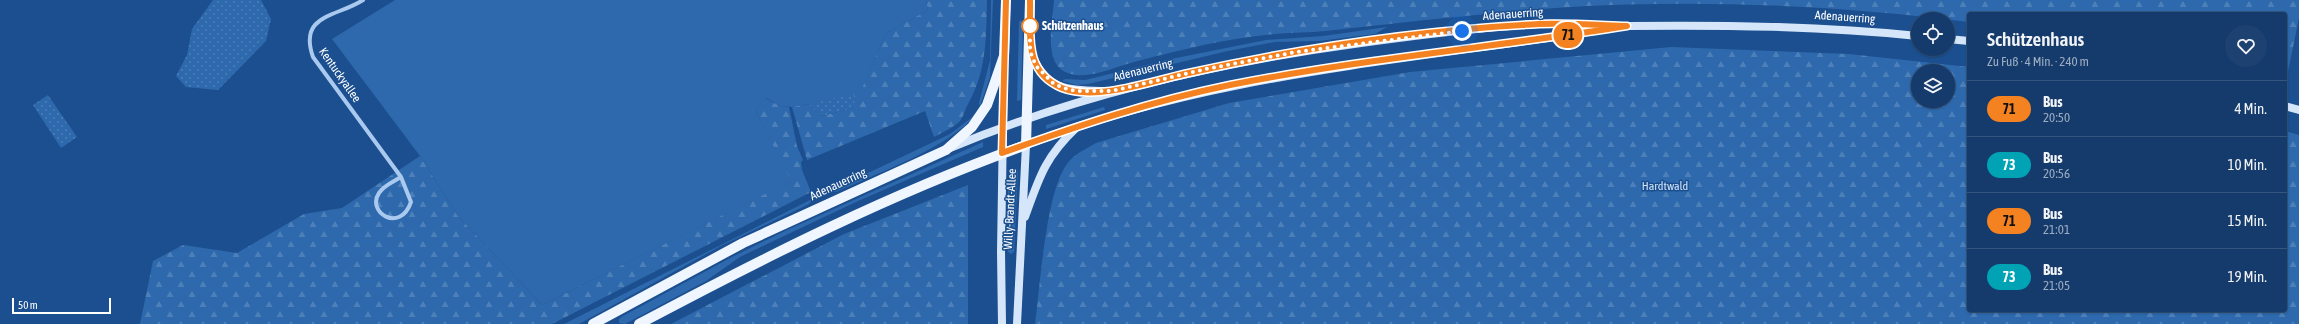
<!DOCTYPE html>
<html lang="de">
<meta charset="utf-8">
<style>
:root{--surface:#143b6b;--page:#1d4271;--text:#f1f3f6;--muted:#9dadc1;--line:#33557e}
body{margin:0;font-family:"Asap Condensed",sans-serif;background:var(--page);color:var(--text);height:100vh;display:flex;flex-direction:column;font-size:15px;white-space:nowrap}
*{box-sizing:border-box;margin:0}
p{font-size:13px;color:var(--muted)}
.icon{flex:none;width:22px;height:22px;fill:none;stroke:currentColor;stroke-width:2;stroke-linecap:round;stroke-linejoin:round}
.map{position:relative;flex:1;overflow:hidden}
.drawer{position:absolute;left:1967px;top:12px;width:320px;height:300px;display:flex;flex-direction:column;background:var(--surface);border-radius:4px;box-shadow:0 1px 3px #0004,0 0 0 1px var(--line)}
.drawer>*{flex:none}
.badge{padding:0 8px;border-radius:13px;font-size:14px;line-height:26px}
.buttons{position:absolute;left:1911px;top:12px;display:grid;gap:8px}
.buttons a{display:grid;place-items:center;width:44px;height:44px;border-radius:50%;background:var(--surface);box-shadow:0 1px 3px #0004,0 0 0 1px var(--line);font-size:20px}
.scale{position:absolute;left:12px;bottom:10px;width:99px;box-sizing:border-box;padding-left:4px;border:2px solid #fff;border-top:0;font-size:11px;line-height:14px;white-space:nowrap;color:#fff;-webkit-text-stroke:3px #1b4f8f;paint-order:stroke}
.you{position:absolute;width:20px;height:20px;margin:-10px;border:3px solid #fff;border-radius:50%;background:#1a73e8;box-shadow:0 0 0 6px #1a73e833}
.map>.badge{position:absolute;translate:-50% -50%;box-shadow:0 0 0 2px #fff}
.round{display:grid;place-items:center;flex:none;width:42px;height:42px;border-radius:21px;background:var(--page)}
.head{display:flex;align-items:center;justify-content:space-between;height:68px;padding:0 20px}
h1{font-size:19px;font-weight:600;line-height:30px}
ul{padding:0;list-style:none}
li{display:flex;align-items:center;gap:12px;height:56px;padding:0 20px;border-top:1px solid var(--line)}
li div{flex:1}
li b{display:block;font-size:15px}
li em{font-style:normal}
li .badge{min-width:44px;font-weight:700;text-align:center}
.map>svg:first-child{display:block}
.grass{fill:#2e69ad}
.forest{fill:url(#forest-firs);fill-rule:evenodd}
.park{fill:url(#park-dots)}
.lines{fill:none;stroke-linecap:round;stroke-linejoin:round}
.minor{stroke:#a9c9ee;stroke-width:4}
.secondary{stroke:#d6e6fa;stroke-width:8}
.primary{stroke:#f0f6ff;stroke-width:10}
.line-casing{stroke:#fff;stroke-width:9}
.line{stroke:#f58220;stroke-width:6}
.walk{stroke:#fff;stroke-width:4;stroke-dasharray:0 7.2}
.stop-dot{fill:#fff;stroke:#f58220;stroke-width:2}
.labels{text-anchor:middle;stroke-width:3;stroke-linejoin:round;paint-order:stroke}
.street-label{font-size:12px;fill:#fff;stroke:#1b4f8f}
.stop-label{font-size:12px;font-weight:bold;fill:#fff;stroke:#1b4f8f;text-anchor:start}
.park-label{font-size:12px;fill:#cfe3fa;stroke:#1b4f8f}
</style>
<div class="map">
<svg width="2299" height="324" viewBox="0 0 2299 324">
<defs>
<pattern id="forest-firs" width="22" height="20" patternUnits="userSpaceOnUse"><rect width="22" height="20" fill="#2e69ad"/><path d="M5 1l3.5 6h-7zM16 11l3.5 6h-7z" fill="#4d80b9"/></pattern>
<pattern id="park-dots" width="8" height="8" patternUnits="userSpaceOnUse"><rect width="8" height="8" fill="#2e69ad"/><path d="M2 2h.1M6 6h.1" fill="none" stroke="#4d80b9" stroke-width="1.8" stroke-linecap="round"/></pattern>
</defs>
<rect width="100%" height="100%" fill="#1b4f8f"/>
<g class="grass">
<polygon points="395,0 926,0 928,10 886,33 854,108 808,104 792,107 780,106 766,98 756,111 792,181 542,305 457,215 420,156 332,39"/>
<polygon points="991,0 993,0 990,77 980,106 979,103 990,60"/>
<polygon points="1021,20 1023,22 1021,100 1017,101 1019,22"/>
<polygon points="1387,27 1375,34 1319,41 1275,42 1228,51 1088,84 1077,85 1062,81 1065,79 1085,80 1171,59 1266,40 1323,36"/>
<polygon points="1104,107 1105,110 1046,129 1046,125"/>
<path d="M975,115C949,148 875,174 836,192H828L950,134Z"/>
<polygon points="983,142 983,147 858,201 740,257 706,281 625,324 619,323 619,319 623,316 732,257 787,230"/>
<polygon points="1018,170 1014,252 1011,254 1008,252 1008,184 1011,173"/>
<polygon points="814,198 809,204 721,246 579,324 564,324"/>
</g>
<g class="forest">
<path d="M926,0H987C986,37 987,71 968,104C965,109 964,116 960,121C953,128 943,132 934,137L925,111L807,160L792,107L808,104L821,116L854,108V94L860,93L886,33L928,10Z"/>
<path d="M1054,0H2299V18L2285,86V14H1969V22C1843,6 1714,0 1587,6C1499,11 1413,22 1325,31C1309,33 1292,32 1275,34C1228,38 1180,50 1134,62C1115,67 1090,79 1071,74C1041,67 1053,23 1054,0Z"/>
<path d="M1671,47L1849,54L1969,67V310H2285V131L2299,135V324H1035C1040,287 1046,191 1067,164C1074,154 1086,149 1096,143L1229,103L1410,72ZM1918,71H1948V101H1918Z"/>
<polygon points="765,98 780,106 789,107 797,146 803,160 801,162 802,170 811,192 552,324 140,324 153,261 183,245 237,253 304,214 342,208 420,156 457,215 542,305 791,181 756,111"/>
<polygon points="968,185 968,324 671,324 844,234"/>
</g>
<g class="park">
<polygon points="213,0 261,0 271,19 266,41 218,90 186,87 176,76 187,55 192,29"/>
<polygon points="854,94 854,108 821,116 808,104"/>
<polygon points="48,95 77,137 61,148 33,105"/>
</g>
<g class="lines">
<path class="minor" d="M363,0C337,17 298,14 313,57L401,177C393,182 384,185 379,193C366,212 400,234 411,202L401,177"/>
<g class="secondary">
<polyline points="1948,39 1969,41"/>
<path d="M1030,51C1046,91 1067,90 1105,91"/>
<polyline points="2285,106 2299,110"/>
<path d="M950,148C1082,93 1220,62 1361,43C1419,35 1479,27 1538,24C1567,23 1597,26 1627,26C1724,25 1821,26 1918,36"/>
<path d="M1025,217C1039,178 1045,157 1076,128"/>
<polyline points="1002,324 1001,252 1004,60"/>
<path d="M1017,324L1026,145C1215,72 1409,61 1606,29"/>
</g>
<g class="primary">
<polyline points="593,324 743,243 946,150 972,127 987,105 1004,56 1006,0"/>
<path d="M639,324C765,257 892,193 1026,145L1030,0"/>
</g>
</g>
<g class="lines">
<defs>
<path id="line" d="M1006,0L1002,153C1077,126 1152,101 1230,85C1361,59 1495,47 1627,26C1598,25 1568,23 1539,24C1420,30 1300,48 1184,74C1149,82 1096,101 1062,88C1023,72 1031,34 1030,0"/>
</defs>
<use href="#line" class="line-casing"/>
<use href="#line" class="line"/>
<polyline class="walk" points="1030,26 1030,51 1036,66 1054,84 1070,90 1080,91 1112,91 1206,69 1296,52 1462,31"/>
</g>
<circle class="stop-dot" cx="1030" cy="26" r="8"/>
<g class="labels">
<g class="street-label">
<text transform="translate(1513 14) rotate(-4)" y="4">Adenauerring</text>
<text transform="translate(1845 17) rotate(4)" y="4">Adenauerring</text>
<text transform="translate(1143 70) rotate(-14)" y="4">Adenauerring</text>
<text transform="translate(340 75) rotate(55)" y="4">Kentuckyallee</text>
<text transform="translate(838 184) rotate(-25)" y="4">Adenauerring</text>
<text transform="translate(1010 209) rotate(-87)" y="4">Willy-Brandt-Allee</text>
</g>
<g class="stop-label">
<text x="1042" y="30">Schützenhaus</text>
</g>
<g class="park-label">
<text x="1665" y="190">Hardtwald</text>
</g>
</g>
</svg>
<div class="buttons">
<a><svg class="icon" aria-label="locate" viewBox="0 0 24 24"><circle cx="12" cy="12" r="6"/><path d="M12 2v4M12 18v4M2 12h4M18 12h4"/></svg></a>
<a><svg class="icon" aria-label="layers" viewBox="0 0 24 24"><path d="M12 4l9 5-9 5-9-5zM3 14l9 5 9-5"/></svg></a>
</div>
<div class="scale">50 m</div>
<div class="you" style="left:1462px;top:31px"></div>
<b class="badge" style="left:1568px;top:35px;background:#f58220;color:#111">71</b>
<section class="drawer">
<div class="head"><div><h1>Schützenhaus</h1><p>Zu Fuß · 4 Min. · 240 m</p></div><a class="round"><svg class="icon" aria-label="heart" viewBox="0 0 24 24"><path d="M12 20l-8-8c-3-5 5-10 8-4 3-6 11-1 8 4z"/></svg></a></div>
<ul>
<li><span class="badge" style="background:#f58220;color:#111">71</span><div><b>Bus</b><p>20:50</p></div><em>4 Min.</em></li>
<li><span class="badge" style="background:#00a3b4;color:#fff">73</span><div><b>Bus</b><p>20:56</p></div><em>10 Min.</em></li>
<li><span class="badge" style="background:#f58220;color:#111">71</span><div><b>Bus</b><p>21:01</p></div><em>15 Min.</em></li>
<li><span class="badge" style="background:#00a3b4;color:#fff">73</span><div><b>Bus</b><p>21:05</p></div><em>19 Min.</em></li>
</ul>
</section>
</div>
